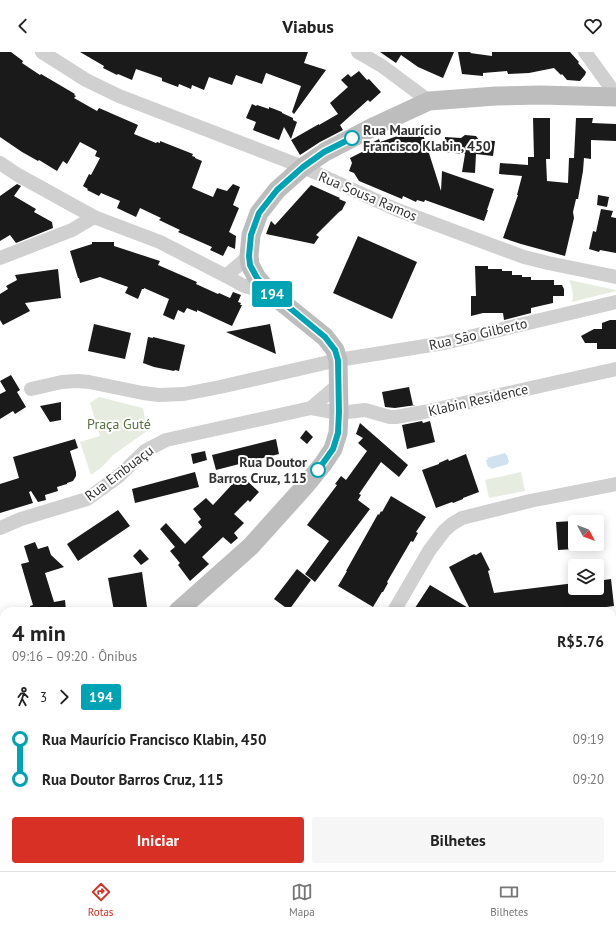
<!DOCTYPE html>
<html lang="pt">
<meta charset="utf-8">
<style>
:root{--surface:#fff;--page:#f6f6f6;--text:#222;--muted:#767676;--line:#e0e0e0;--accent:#d93025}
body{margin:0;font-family:"PT Sans",sans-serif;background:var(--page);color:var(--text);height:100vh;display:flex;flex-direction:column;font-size:15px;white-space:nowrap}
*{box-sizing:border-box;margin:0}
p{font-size:13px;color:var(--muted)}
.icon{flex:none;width:22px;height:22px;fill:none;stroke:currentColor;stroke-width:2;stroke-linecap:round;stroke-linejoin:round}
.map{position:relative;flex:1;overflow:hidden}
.drawer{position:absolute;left:0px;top:555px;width:616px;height:264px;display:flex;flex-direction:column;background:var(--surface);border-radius:12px 12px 0 0;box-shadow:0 2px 10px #0003}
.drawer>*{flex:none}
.badge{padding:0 8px;border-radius:3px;font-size:14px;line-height:26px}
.needle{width:26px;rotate:131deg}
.fabs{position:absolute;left:568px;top:463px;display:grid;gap:8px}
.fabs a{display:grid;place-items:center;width:36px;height:36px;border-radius:4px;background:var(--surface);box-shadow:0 2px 10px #0003;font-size:20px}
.map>.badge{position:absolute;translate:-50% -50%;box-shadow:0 0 0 2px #fff}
.legs{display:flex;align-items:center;gap:6px;height:44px;padding:0 12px;font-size:13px}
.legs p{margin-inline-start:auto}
.headline{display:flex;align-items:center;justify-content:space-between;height:68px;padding:0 12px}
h1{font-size:22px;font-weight:700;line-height:30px}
.action{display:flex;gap:8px;margin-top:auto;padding:8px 12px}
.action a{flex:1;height:46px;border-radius:4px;background:var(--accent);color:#fff;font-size:16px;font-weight:700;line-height:46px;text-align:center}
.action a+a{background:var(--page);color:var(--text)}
ul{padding:0 12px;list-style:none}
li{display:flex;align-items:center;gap:14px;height:40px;font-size:15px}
li i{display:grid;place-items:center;width:6px;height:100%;margin:0 5px;background:currentColor}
li i::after{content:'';width:10px;height:10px;margin:-5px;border:3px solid;border-radius:50%;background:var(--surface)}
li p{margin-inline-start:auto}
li:first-child i{background:linear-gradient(#0000 50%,currentColor 0)}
li:last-child i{background:linear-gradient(currentColor 50%,#0000 0)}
header{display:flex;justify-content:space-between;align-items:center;height:52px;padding:0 12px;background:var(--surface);font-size:18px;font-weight:700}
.tab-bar{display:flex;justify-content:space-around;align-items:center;height:56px;border-top:1px solid var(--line);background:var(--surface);font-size:11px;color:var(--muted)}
.tab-bar a{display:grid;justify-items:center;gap:2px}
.tab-bar .active{color:var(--accent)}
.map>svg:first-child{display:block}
.green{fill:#e6ecdf}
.water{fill:#cfe2ee}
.building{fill:#1a1a1a}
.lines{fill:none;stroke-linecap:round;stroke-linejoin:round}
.path{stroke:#cdcdcd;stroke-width:2;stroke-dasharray:2 2;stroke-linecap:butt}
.street{stroke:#d0d0d0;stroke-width:14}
.secondary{stroke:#bdbdbd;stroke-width:19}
.line-1-casing{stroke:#fff;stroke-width:9}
.line-1{stroke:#00a3b4;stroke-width:6}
.stop-1-dot{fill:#fff;stroke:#00a3b4;stroke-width:2}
.labels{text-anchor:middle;stroke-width:4;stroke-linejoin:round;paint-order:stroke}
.stop-label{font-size:14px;font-weight:bold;fill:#333;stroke:#fff;text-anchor:start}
.street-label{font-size:14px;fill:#333;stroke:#fff}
.park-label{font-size:14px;fill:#56703f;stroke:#fff}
</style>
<header><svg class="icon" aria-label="back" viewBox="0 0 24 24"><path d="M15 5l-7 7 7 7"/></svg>Viabus<svg class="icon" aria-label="heart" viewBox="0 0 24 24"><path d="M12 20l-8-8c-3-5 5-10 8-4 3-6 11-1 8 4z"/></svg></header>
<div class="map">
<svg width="616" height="819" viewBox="0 0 616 819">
<rect width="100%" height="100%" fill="#fff"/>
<g class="green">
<path d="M569,228L602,235L616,238V239L572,250C574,243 572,234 569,228Z"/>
<polygon points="99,345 143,356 147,379 113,403 102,415 91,423 80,390 100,384 90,351"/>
<polygon points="521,420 525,439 489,446 485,428"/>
</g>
<polygon class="water" points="505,401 506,403 507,403 509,410 508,410 508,412 491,417 490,415 488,415 486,408 488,408 487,406"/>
<g class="building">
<polygon points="0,0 11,0 23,9 22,11 40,23 41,22 75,42 74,43 76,44 74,46 97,59 99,56 138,73 134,82 156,91 157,90 160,91 160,89 193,102 192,104 195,105 195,106 202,109 192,136 213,145 217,136 227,139 233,132 240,135 233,153 239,156 229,180 236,184 235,197 228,194 223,204 210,198 212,195 178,180 180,178 159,168 161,166 140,156 136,165 117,156 120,149 101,141 99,144 87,138 88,137 83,134 89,122 91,123 100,106 95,104 97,99 80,90 67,112 63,109 57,119 39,108 38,109 22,100 0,85"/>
<polygon points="80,0 308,0 304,11 326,18 294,62 292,60 301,34 266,21 262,32 236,23 232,33 209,25 204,38 192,33 191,37 179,32 178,35 162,29 162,26 136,17 132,28 118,22 117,23 103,16 104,14"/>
<polygon points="380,0 454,0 443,26 418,15 401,3 396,11"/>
<polygon points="458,0 471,0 470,1 492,4 492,0 570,0 579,10 578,11 586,20 585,23 580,29 567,28 562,22 561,23 554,16 529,21 508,22 507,19 483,21 483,24 462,22"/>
<polygon points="359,19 367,28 369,27 381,40 370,50 368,48 340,73 343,78 320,90 300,103 291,88 319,72 319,73 338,62 330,51 348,35 341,28 348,22 351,25"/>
<polygon points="252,52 256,54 257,53 269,57 269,55 282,60 282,61 293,66 293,68 297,70 291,87 284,75 279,88 253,78 256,70 246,66"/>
<polygon points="533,66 550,66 550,107 546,107 547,129 568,131 569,106 574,106 576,66 593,66 592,71 616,72 616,89 591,88 591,107 584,106 583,119 578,147 576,147 573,160 574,166 565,204 521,192 503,186 518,143 517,143 522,124 499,122 500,111 528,113 528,105 534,105"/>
<polygon points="421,76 441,139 442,119 494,137 487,158 488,158 484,169 425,148 424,150 417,148 416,150 403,144 402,147 359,129 354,121 349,119 352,111 350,106 366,98 364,95 379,87 380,90"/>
<polygon points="465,83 476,84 479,88 495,89 493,104 476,102 475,121 462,120 465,102 444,100 445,85 461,86"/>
<polygon points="17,132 21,134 14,144 36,157 34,160 52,170 53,176 16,191 10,183 0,189 0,144"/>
<polygon points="311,133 340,146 339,147 346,150 342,158 339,160 316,183 319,185 314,192 266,182 271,169 275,173"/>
<polygon points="598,143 609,145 607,155 597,153"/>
<polygon points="601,157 613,159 611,165 616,166 616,201 600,198 599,200 589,197 593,179 596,180"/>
<polygon points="358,184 417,210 392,267 333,241"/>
<polygon points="92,190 114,190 114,194 160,209 158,213 197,230 196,232 218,242 219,241 230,246 233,240 241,243 238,250 241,251 240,253 242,253 232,274 197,258 197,260 187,256 184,261 178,258 174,268 163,263 169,247 144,236 144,237 142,237 138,247 125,241 128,235 100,225 80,231 79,226 78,226 70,199 92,192"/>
<polygon points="475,214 488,214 488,217 502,217 502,219 512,219 512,223 522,223 522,225 531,225 531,228 554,228 554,233 562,233 564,237 564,244 553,244 553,251 531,256 531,261 504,268 503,261 483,261 471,264 471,244 476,244"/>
<polygon points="58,217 61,246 25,251 30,259 3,273 0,268 0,242 8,237 6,234 17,228 15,223"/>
<polygon points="610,268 616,268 616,297 597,297 597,291 585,291 581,284 594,277 602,277 602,271"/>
<polygon points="94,272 131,281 125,307 88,299"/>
<polygon points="270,272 276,302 226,280"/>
<polygon points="148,285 153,286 153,285 185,293 179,319 175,318 174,319 154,315 143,311"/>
<polygon points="11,323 20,338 17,340 26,355 15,362 13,359 0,367 0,342 6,339 0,329"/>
<polygon points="409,335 413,353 416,353 395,356 385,355 382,340"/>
<polygon points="61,350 61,368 50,370 40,354"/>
<polygon points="422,369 423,371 430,369 435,390 407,397 402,373"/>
<polygon points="360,371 408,413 399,425 381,410 359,442 361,443 358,448 370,457 315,530 305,522 329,489 307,473 337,433 335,432 341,424 346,428 367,399 358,391 363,386 356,382"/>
<polygon points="306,378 313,385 307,392 300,386"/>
<polygon points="75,387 78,396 70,399 76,420 76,424 73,429 67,431 67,432 57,435 58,439 45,443 46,448 38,450 31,439 29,440 33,451 0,461 0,432 19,426 13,405"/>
<polygon points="276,387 279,402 216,418 212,403"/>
<polygon points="205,399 207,408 193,412 191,402"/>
<polygon points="466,402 479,440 463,446 463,447 453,451 452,450 436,456 422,418 439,412 439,411 448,407 449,409"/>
<polygon points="195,420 199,435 135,451 132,437"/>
<polygon points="242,424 259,440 250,450 248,448 234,462 244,471 234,481 238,486 231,492 223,485 202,505 209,512 190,529 178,513 180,511 170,499 175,495 160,477 166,471 185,492 202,475 198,470 201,467 193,457 206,446 213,453 238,426"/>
<polygon points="391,444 426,465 416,480 418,481 413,490 411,489 387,530 388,531 383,540 382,540 373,555 338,534 347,519 346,519 378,462 379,463 381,459 382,460"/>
<polygon points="118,458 130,474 78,509 67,492"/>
<polygon points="574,469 575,497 558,498 556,470"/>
<polygon points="35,490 38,497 48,494 51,503 64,515 45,521 54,550 65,548 66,559 31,559 30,554 33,553 21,512 29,510 24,494"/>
<polygon points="140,497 149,507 141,513 133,504"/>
<polygon points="481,500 490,518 488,519 494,541 575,531 575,536 597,536 597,529 611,527 614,554 576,559 413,559 430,533 470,557 449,515 474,502 476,503"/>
<polygon points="297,517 311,528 289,558 274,547"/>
<polygon points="142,520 147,555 126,559 114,559 108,526"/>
</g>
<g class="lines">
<polyline class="path" points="257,817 258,819"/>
<g class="street">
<polyline points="42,0 86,28 119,44 303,115 395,157 486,191 524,205 548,211 616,225"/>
<polyline points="358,0 382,14 429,49"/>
<polyline points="585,0 616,43"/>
<polyline points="0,111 18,123 94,165 160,190 226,224 242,233 255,237 268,239"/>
<polyline points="0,206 72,178 94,165"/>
<polyline points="226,224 249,204"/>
<polyline points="31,337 62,330 78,329 89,330 143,341 159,343 184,342 220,335 338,308 444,291 616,250"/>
<polyline points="311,356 339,332"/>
<polyline points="0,476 21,467 87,447 119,424 145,399 166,388 311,356 339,361 365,358 390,365 396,365 424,360 616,317"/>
<polyline points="394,559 429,499 444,479 452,472 462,466 530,449 616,432"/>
<polyline points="0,773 4,771"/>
<polyline points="274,815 274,819"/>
<polyline points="204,819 215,815"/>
</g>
<g class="secondary">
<polyline points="178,559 251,494 305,434 323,412 333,397 338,381 339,361 338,308 335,298 325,285 268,239 257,226 250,213 249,204 251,183 259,161 277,138 303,115 325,100 375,74 429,49 496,44 540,43 616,45"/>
<polyline points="612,579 616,579"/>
<polyline points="0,630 4,629"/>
</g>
</g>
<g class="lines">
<defs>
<polyline id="line-1" points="318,418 333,397 338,381 339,360 338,308 335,298 325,285 268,238 257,226 250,213 249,204 251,183 259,161 277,138 303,115 324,100 352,86"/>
</defs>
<use href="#line-1" class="line-1-casing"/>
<use href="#line-1" class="line-1"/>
</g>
<g class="stop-1-dot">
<circle cx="352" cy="86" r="7"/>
<circle cx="318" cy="418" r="7"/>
</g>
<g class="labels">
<g class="stop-label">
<text x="363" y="83">Rua Maurício<tspan x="363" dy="16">Francisco Klabin, 450</tspan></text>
<text x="307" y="415" text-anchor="end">Rua Doutor<tspan x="307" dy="16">Barros Cruz, 115</tspan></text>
</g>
<g class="street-label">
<text transform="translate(368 144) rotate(23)" y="5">Rua Sousa Ramos</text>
<text transform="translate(478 282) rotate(-13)" y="5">Rua São Gilberto</text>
<text transform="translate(478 348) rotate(-13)" y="5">Klabin Residence</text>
<text transform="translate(119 421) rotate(-37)" y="5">Rua Embuaçu</text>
</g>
<g class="park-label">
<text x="119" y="377">Praça Guté</text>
</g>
</g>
</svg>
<div class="fabs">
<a><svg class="needle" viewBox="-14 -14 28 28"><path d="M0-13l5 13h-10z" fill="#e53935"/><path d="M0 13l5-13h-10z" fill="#767676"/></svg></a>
<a><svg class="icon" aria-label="layers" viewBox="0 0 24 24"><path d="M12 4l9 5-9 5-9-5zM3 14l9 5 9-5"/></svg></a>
</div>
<b class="badge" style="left:272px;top:242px;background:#00a3b4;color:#fff">194</b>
<section class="drawer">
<div class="headline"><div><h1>4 min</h1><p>09:16 – 09:20 · Ônibus</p></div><b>R$5.76</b></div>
<div class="legs"><svg class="icon" aria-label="walk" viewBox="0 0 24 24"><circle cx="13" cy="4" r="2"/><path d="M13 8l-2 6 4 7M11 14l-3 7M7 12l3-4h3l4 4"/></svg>3<svg class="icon" aria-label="forward" viewBox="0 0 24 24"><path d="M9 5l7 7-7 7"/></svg><b class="badge" style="background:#00a3b4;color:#fff">194</b></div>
<ul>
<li><i style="color:#00a3b4"></i><b>Rua Maurício Francisco Klabin, 450</b><p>09:19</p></li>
<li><i style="color:#00a3b4"></i><b>Rua Doutor Barros Cruz, 115</b><p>09:20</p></li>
</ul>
<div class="action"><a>Iniciar</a><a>Bilhetes</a></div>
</section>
</div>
<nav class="tab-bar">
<a class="active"><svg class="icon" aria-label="directions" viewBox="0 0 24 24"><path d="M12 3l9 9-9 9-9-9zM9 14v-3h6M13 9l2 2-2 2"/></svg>Rotas</a>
<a><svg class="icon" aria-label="map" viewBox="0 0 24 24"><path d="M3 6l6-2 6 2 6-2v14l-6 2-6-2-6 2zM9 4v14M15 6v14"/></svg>Mapa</a>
<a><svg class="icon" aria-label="tickets" viewBox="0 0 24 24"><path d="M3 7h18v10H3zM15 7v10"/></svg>Bilhetes</a>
</nav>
